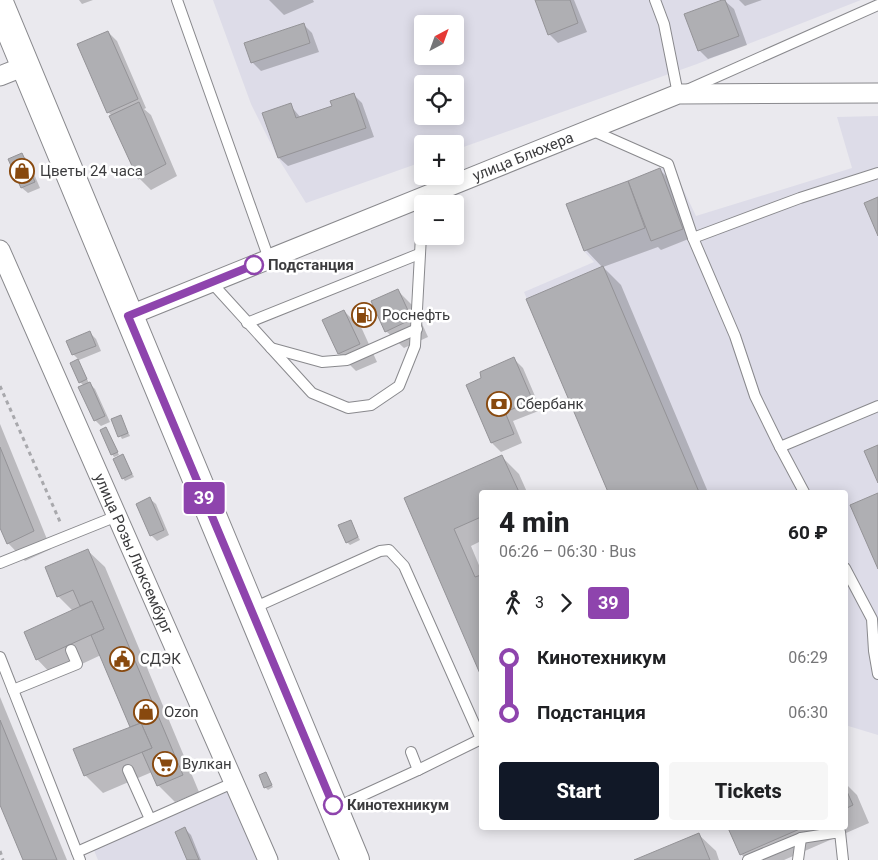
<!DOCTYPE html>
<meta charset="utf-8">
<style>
:root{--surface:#fff;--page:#f6f6f6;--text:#202124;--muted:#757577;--accent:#111827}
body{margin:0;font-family:Roboto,sans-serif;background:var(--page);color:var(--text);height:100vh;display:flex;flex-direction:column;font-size:19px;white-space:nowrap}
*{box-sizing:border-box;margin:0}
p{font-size:16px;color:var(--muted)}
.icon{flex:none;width:28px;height:28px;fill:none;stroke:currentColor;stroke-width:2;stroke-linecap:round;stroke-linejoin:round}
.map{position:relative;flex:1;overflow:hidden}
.sheet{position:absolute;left:479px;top:490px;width:369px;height:340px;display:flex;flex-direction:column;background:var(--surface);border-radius:5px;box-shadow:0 2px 12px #0003}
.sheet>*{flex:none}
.badge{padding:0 10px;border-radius:4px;font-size:18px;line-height:32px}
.needle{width:32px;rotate:41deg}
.buttons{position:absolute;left:414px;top:15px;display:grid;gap:10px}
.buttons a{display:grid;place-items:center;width:50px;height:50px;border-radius:5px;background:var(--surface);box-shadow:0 2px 12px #0003;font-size:25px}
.map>.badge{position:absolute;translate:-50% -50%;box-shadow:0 0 0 2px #fff}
.legs{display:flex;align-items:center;gap:8px;height:55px;padding:0 20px;font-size:16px}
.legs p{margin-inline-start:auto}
.head{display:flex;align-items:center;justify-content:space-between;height:85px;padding:0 20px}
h1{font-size:28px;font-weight:800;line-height:38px}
.button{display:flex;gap:10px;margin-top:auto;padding:10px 20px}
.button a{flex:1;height:58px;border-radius:5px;background:var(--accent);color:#fff;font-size:20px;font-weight:800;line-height:58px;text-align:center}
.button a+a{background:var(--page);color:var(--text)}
ul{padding:0 20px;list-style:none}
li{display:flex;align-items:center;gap:18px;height:55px;font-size:19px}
li i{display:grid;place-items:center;width:8px;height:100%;margin:0 6px;background:currentColor}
li i::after{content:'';width:12px;height:12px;margin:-6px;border:4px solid;border-radius:50%;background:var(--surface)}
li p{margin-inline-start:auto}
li:first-child i{background:linear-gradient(#0000 50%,currentColor 0)}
li:last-child i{background:linear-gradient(currentColor 50%,#0000 0)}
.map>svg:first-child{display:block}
.built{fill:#dddce8;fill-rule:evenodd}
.shadow{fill:#0003}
.building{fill:#afafb3;stroke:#949397}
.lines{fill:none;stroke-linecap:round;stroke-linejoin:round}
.service-casing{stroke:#89898d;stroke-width:12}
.minor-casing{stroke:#89898d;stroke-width:21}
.secondary-casing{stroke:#89898d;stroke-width:30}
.path{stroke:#a8a8ac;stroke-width:3;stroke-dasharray:4 4;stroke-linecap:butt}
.service{stroke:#fff;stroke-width:10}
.minor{stroke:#fff;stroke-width:19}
.secondary{stroke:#fff;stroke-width:28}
.line-1-casing{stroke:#fff;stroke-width:11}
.line-1{stroke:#8e44ad;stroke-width:8}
.stop-1-dot{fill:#fff;stroke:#8e44ad;stroke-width:2.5}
.labels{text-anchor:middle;stroke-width:5;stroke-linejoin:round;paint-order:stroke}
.street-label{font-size:15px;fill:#3c3c3e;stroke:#fff}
.poi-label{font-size:15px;fill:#3c3c3e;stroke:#fff;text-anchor:start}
.stop-label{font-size:15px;font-weight:bold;fill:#3c3c3e;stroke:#fff;text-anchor:start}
</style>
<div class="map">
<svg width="878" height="860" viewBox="0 0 878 860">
<rect width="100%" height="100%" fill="#eae9ee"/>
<g class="built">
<path d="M213,0H861L697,64L455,150V144H422V162L306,203L278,158L251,104ZM422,24H455V56H422ZM422,84H455V116H422Z"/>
<polygon points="878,116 878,735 845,725 845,492 608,492 524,292 594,262 584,251 566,204 671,164 696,216 852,168 837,117"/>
<polygon points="232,790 261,860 98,860 93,848"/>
</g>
<g class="shadow">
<polygon points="79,0 93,0 82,4"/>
<polygon points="269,0 313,0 314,2 284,15"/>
<polygon points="536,0 574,0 587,32 558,43 549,34"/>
<polygon points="739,0 762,0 745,6"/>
<polygon points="725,1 734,9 747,45 708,59 699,50"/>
<polygon points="303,24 312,33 319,52 261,71 252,62"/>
<polygon points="108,32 117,41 146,108 144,109 151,115 177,176 151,190 139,178 112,116 108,112"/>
<polygon points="353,94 362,103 374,137 288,166 279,158 290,105 301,118 333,106"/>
<polygon points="22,155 28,160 40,188 28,193 22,188"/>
<polygon points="660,170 669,179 691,238 661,250 658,247 603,267 621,285 708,492 609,492 527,300 603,268 586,250 568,204"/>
<polygon points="397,290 415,308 428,337 404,348 386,331"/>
<polygon points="344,311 362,329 377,362 356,371 339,354 324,321"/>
<polygon points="90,333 96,339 101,351 79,360 73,354"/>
<polygon points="514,359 523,368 541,410 513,421 522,443 501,452 492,443 467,385 483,379"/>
<polygon points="78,361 89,383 95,389 110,422 101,426 95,420 84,386 80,382"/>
<polygon points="120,417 130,436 122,439 112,420"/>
<polygon points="0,424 51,549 25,561 8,543 0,525"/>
<polygon points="106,428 119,455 114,457 112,454"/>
<polygon points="123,456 134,477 125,481 123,478"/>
<polygon points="502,457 519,474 527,492 481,492 481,541 471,546 481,570 481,672 406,498"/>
<polygon points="150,499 156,504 169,535 157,541 151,535"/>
<polygon points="350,521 360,540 350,545 347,542"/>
<polygon points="87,550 105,567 199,792 175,802 158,785 152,772 103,793 85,775 132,728 101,655 54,677 37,659 25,633 73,611 58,596"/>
<polygon points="0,697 67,860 24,860 0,802"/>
<polygon points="266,774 273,787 268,790 265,787"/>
<polygon points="845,783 857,795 869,823 784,860 747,860 741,854 729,828 845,828"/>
<polygon points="185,829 191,835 201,860 188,860"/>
<polygon points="698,834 716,851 719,860 637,860"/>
</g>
<g class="building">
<polygon points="535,0 570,0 578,23 548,35"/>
<polygon points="722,0 725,0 739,36 698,51 684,14"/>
<polygon points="304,23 310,43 251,63 244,43"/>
<polygon points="108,31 138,99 107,113 77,44"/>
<polygon points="354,93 366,128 278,158 262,113 291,103 296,118 332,106 330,101"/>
<polygon points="139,102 166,164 138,179 109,116"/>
<polygon points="22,153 35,182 21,188 8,159"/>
<polygon points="660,168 683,229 651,241 628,181"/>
<polygon points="628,181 645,228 584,251 566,204"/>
<polygon points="878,197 878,236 864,203"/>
<polygon points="603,266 699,492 608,492 526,299"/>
<polygon points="398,289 412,319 385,332 371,301"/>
<polygon points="344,310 360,344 338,354 322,320"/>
<polygon points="90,331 96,346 72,355 66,341"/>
<polygon points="514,357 533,401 505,412 514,434 491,443 466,385 481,378 480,372"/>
<polygon points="78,359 87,379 79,383 70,363"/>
<polygon points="90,382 105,416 94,421 78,387"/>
<polygon points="121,415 128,433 118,437 111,419"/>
<polygon points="106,427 118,452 111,455 100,430"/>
<polygon points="878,445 878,483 864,451"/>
<polygon points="0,447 34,531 7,544 0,528"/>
<polygon points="123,454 132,474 122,479 113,459"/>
<polygon points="502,455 519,492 481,492 481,517 454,529 475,577 481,575 481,676 404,498"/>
<polygon points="878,493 878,569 850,505"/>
<polygon points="150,497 164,530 150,536 136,504"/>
<polygon points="351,520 358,537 346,543 338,525"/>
<polygon points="88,549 183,775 157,786 142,752 152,748 141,723 130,727 91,635 104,629 92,601 80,606 73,590 57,597 45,567"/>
<polygon points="92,601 104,629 36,660 24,632"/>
<polygon points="0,720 57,860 23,860 0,805"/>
<polygon points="141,723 152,748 84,776 73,749"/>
<polygon points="266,772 272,785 264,788 259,775"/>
<polygon points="845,787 853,805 845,809"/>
<polygon points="185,827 199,860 187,860 175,832"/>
<polygon points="728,828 802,828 740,855"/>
<polygon points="699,833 710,860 634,860"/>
</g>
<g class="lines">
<defs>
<g id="service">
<polyline points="177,0 269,259"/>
<polyline points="655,0 664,24 678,94 878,5"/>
<polyline points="591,130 668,164 693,238 735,336 755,396 780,447"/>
<polyline points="693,238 800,198 878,173"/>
<polyline points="211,282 312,393 348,408 371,405 399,386 415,346 423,199"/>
<polyline points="247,323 419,254"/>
<polyline points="271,348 322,362 347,360 417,329"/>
<polyline points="804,492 780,447 878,406"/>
<polyline points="0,563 117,516"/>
<polyline points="845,568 872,619 874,651 878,674"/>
<polyline points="251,609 380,551 389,550 404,566 481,739 418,770"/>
<polyline points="0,657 80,860"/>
<polyline points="13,690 77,664 71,650"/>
<polyline points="128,770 150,819"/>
<polyline points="335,808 418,770 411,752"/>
<polyline points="77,852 235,782"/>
<polyline points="748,860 801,838 840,832 843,860"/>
<polyline points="798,860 801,838"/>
</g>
<g id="minor">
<polyline points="0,76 25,66"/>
<path id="s1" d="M0,250L268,860"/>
<path id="s2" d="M128,316L678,94L878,93"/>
</g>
<polyline id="secondary" points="0,5 355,860"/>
</defs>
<use href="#service" class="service-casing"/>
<use href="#minor" class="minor-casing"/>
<use href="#secondary" class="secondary-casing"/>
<g class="path">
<polyline points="0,386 61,524"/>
<polyline points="0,851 3,860"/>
</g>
<use href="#service" class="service"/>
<use href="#minor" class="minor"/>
<use href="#secondary" class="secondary"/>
</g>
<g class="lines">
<defs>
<polyline id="line-1" points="254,265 128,316 333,805"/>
</defs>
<use href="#line-1" class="line-1-casing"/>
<use href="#line-1" class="line-1"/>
</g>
<defs>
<symbol id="shop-ring" viewBox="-11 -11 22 22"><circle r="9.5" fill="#fff" stroke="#88490e" stroke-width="1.5"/><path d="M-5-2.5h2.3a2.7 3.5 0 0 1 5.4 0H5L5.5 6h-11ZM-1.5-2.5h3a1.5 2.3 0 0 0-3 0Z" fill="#88490e"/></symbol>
<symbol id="fuel-ring" viewBox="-11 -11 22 22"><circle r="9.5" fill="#fff" stroke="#88490e" stroke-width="1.5"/><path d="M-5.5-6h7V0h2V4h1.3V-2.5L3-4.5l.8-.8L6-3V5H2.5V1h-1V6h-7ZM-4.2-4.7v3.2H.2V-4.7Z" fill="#88490e"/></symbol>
<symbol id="bank-ring" viewBox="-11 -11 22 22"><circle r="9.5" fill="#fff" stroke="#88490e" stroke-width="1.5"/><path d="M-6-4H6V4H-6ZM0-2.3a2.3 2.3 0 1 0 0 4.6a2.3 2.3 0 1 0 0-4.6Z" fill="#88490e"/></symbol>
<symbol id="civic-ring" viewBox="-11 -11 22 22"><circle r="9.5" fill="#fff" stroke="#88490e" stroke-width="1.5"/><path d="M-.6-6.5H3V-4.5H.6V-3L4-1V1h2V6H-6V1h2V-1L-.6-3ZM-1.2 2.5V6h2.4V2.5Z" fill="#88490e"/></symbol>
<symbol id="supermarket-ring" viewBox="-11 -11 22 22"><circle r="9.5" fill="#fff" stroke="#88490e" stroke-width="1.5"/><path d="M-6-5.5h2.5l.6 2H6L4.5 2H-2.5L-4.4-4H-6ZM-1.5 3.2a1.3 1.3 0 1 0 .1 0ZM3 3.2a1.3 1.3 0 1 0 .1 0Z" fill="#88490e"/></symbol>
</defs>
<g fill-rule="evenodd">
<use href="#shop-ring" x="8" y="157" width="28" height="28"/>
<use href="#fuel-ring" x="350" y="301" width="28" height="28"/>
<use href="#bank-ring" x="485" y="390" width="28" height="28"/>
<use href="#civic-ring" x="108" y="645" width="28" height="28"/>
<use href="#shop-ring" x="132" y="698" width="28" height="28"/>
<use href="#supermarket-ring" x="151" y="750" width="28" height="28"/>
</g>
<g class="stop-1-dot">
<circle cx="254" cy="265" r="9"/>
<circle cx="333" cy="805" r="9"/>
</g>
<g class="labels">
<g class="street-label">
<text dy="5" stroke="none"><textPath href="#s2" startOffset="426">улица Блюхера</textPath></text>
<text dy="5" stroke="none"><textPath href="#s1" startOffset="332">улица Розы Люксембург</textPath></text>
</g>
<g class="poi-label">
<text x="40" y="176">Цветы 24 часа</text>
<text x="382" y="320">Роснефть</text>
<text x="516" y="409">Сбербанк</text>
<text x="140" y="664">СДЭК</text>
<text x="164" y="717">Ozon</text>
<text x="182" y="769">Вулкан</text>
</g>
<g class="stop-label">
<text x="268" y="270">Подстанция</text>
<text x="347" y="810">Кинотехникум</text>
</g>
</g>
</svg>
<div class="buttons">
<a><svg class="needle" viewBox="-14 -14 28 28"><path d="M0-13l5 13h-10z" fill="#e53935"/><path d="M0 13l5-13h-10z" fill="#757577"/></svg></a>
<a><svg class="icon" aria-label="locate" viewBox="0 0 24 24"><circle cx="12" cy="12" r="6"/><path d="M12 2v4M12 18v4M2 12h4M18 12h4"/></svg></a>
<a>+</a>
<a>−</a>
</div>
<b class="badge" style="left:204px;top:498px;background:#8e44ad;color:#fff">39</b>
<section class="sheet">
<div class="head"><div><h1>4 min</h1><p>06:26 – 06:30 · Bus</p></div><b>60 ₽</b></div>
<div class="legs"><svg class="icon" aria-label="walk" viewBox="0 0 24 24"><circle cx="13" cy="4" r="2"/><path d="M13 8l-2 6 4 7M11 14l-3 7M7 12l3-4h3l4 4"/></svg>3<svg class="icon" aria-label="forward" viewBox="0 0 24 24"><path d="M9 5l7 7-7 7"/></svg><b class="badge" style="background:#8e44ad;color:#fff">39</b></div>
<ul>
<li><i style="color:#8e44ad"></i><b>Кинотехникум</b><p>06:29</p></li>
<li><i style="color:#8e44ad"></i><b>Подстанция</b><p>06:30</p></li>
</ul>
<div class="button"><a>Start</a><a>Tickets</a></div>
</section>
</div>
